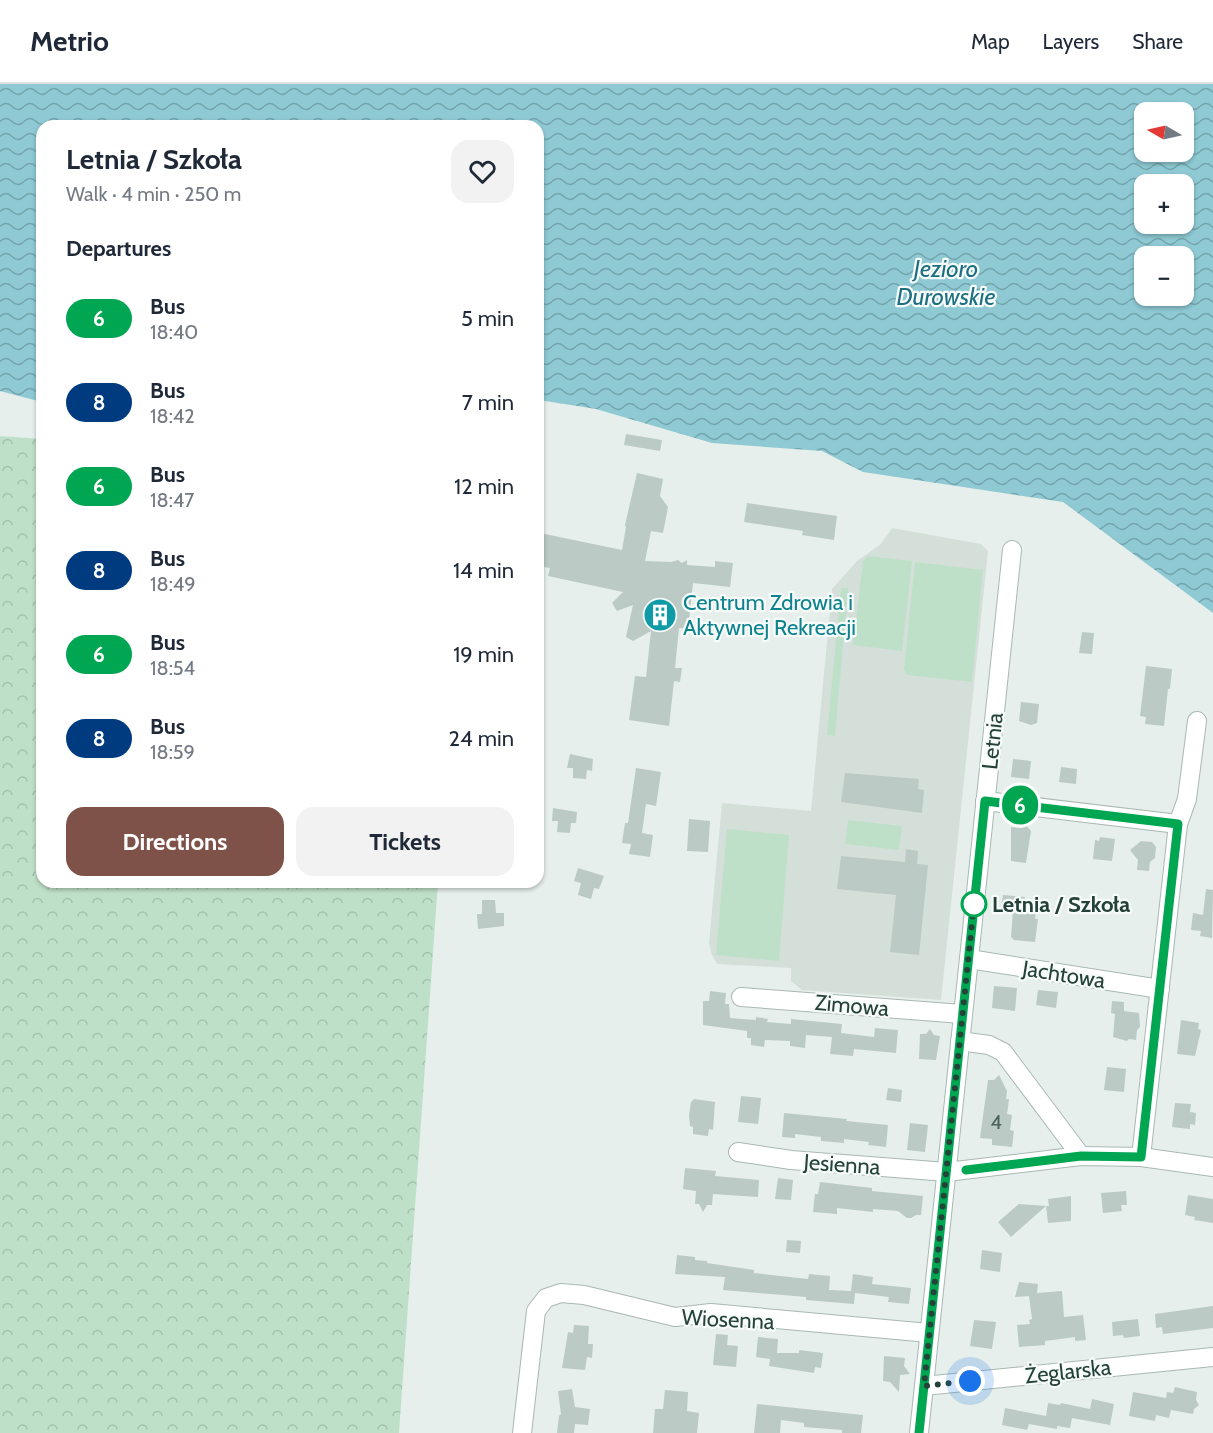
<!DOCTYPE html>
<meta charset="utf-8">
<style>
:root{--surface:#fff;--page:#f2f2f3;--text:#1f2937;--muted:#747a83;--line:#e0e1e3;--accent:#7f5249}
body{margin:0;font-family:Cabin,sans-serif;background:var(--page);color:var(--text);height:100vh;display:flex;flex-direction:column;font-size:22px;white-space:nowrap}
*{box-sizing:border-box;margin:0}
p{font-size:20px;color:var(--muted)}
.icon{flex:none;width:33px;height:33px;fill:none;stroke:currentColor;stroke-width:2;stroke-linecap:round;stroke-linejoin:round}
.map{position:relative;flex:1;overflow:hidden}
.side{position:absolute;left:36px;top:36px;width:508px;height:768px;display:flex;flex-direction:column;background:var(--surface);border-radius:18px;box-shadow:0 2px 4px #0004}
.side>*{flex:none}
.badge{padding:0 12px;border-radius:20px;font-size:21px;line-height:39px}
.needle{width:39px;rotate:279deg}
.controls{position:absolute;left:1134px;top:18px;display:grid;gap:12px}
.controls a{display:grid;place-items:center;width:60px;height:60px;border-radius:12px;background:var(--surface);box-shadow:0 2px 4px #0004;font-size:30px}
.you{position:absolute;width:30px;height:30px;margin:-15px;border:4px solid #fff;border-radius:50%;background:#1a73e8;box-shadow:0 0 0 9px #1a73e833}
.map>.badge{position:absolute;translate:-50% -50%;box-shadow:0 0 0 3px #fff}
h2{padding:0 30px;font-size:22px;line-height:54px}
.round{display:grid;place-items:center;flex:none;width:63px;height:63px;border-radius:18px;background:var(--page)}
.overview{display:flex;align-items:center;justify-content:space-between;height:102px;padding:0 30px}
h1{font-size:28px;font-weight:700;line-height:45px}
.action{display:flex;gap:12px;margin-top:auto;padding:12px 30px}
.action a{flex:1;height:69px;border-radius:18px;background:var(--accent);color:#fff;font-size:24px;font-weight:700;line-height:69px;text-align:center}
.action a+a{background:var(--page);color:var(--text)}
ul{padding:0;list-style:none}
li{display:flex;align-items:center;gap:18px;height:84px;padding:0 30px}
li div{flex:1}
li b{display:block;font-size:22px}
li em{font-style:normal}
li .badge{min-width:66px;font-weight:700;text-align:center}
header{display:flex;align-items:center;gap:36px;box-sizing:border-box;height:84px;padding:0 30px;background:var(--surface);border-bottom:2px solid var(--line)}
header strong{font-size:28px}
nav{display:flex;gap:33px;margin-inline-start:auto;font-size:21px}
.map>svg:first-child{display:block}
.built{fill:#d4dfda}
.forest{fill:url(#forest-crowns)}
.green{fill:#bfe0c8}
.water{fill:url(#water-waves);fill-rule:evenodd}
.building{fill:#bbcac4}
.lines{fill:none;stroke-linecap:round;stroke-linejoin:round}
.minor-casing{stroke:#a8b8b2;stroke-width:20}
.minor{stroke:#fff;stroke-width:18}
.line-casing{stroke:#fff;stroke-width:14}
.line{stroke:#00a651;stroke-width:9}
.walk{stroke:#24423a;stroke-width:6;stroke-dasharray:0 10.8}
.stop-dot{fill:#fff;stroke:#00a651;stroke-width:3}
.labels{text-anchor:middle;stroke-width:4.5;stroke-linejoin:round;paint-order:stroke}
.number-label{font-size:20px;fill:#4a645c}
.culture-label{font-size:22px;fill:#0d838f;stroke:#f7fbf9;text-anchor:start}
.street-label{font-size:22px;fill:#24423a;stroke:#f7fbf9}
.stop-label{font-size:22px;font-weight:bold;fill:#24423a;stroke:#f7fbf9;text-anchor:start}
.water-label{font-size:24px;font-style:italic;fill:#1c6f80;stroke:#f7fbf9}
</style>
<header>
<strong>Metrio</strong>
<nav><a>Map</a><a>Layers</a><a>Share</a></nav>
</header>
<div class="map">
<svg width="1213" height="1349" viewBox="0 0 1213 1349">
<defs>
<pattern id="forest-crowns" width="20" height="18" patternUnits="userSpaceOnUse" patternTransform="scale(1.5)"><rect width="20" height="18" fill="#bfe0c8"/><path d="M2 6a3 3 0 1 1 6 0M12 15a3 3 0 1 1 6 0" fill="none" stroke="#a4c1ad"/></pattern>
<pattern id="water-waves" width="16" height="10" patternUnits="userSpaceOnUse" patternTransform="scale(1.5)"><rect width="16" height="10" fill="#8ec9d4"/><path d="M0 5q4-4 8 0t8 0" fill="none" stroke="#74a5ad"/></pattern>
</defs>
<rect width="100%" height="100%" fill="#e6efeb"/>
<polygon class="built" points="892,444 981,460 988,467 941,916 802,906 791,897 791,884 717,880 712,871 709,859 722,719 811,727 832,505 857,477 881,460"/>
<polygon class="forest" points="0,352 42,355 42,798 438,798 399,1349 0,1349"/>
<g class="green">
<polygon points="868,472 912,477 902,567 853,561 863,477"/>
<polygon points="915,478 983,486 972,598 907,591 904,585"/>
<polygon points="841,504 848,504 835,652 827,651"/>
<polygon points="848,736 902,742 899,766 845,760"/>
<polygon points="727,745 789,751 779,877 716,871"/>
</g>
<path class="water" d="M0,0H1213V529L1063,418L863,388L822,367L712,359L596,325L539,316L538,42H42V318L0,307ZM1144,28H1184V68H1144ZM1144,100H1184V140H1144ZM1144,172H1184V212H1144Z"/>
<g class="building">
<polygon points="626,350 662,356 660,367 624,361"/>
<polygon points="637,389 663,395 660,412 668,423 663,449 651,447 645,477 671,478 678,476 682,479 687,476 687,481 715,483 715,477 733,479 730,503 693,499 688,545 679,544 675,584 682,584 680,598 674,597 669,642 629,636 635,592 646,593 651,547 633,557 626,553 633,521 617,527 612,519 623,508 548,492 550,484 538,482 540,449 622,466 626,443 625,441"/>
<polygon points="747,419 837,432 834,456 802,451 803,447 744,438"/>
<polygon points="1082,548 1094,549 1092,570 1079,569"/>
<polygon points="1146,582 1172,585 1170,605 1168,605 1164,642 1145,640 1146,633 1140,632"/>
<polygon points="1021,618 1039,620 1037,639 1031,641 1019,637"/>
<polygon points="570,670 593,675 592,687 587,686 586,695 573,694 573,684 567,684"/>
<polygon points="1013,675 1031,677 1029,695 1011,693"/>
<polygon points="1061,683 1077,685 1076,700 1059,698"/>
<polygon points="636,684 661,688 656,722 646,720 642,749 653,751 650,773 629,770 631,760 622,759 625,739 628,739"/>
<polygon points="845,689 919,695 918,705 924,706 922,729 841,718"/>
<polygon points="553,724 577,728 576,739 571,739 570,749 557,748 558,737 552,737"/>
<polygon points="689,735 710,737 708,768 687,767"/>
<polygon points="1026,741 1031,747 1026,779 1011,777 1011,743 1022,744"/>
<polygon points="1100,753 1115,755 1112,777 1093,775 1095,756 1099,757"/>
<polygon points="1141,757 1152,758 1156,763 1155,774 1150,778 1149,787 1137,786 1138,776 1130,766"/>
<polygon points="906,765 918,767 917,780 928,781 919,871 890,868 896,811 837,805 841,772 905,778"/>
<polygon points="578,784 604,792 599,805 594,804 591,815 578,811 581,799 574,797"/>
<polygon points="1206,805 1213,806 1212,854 1200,852 1201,847 1191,846 1193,829 1203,831"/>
<polygon points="1003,811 1025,813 1024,826 1036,828 1035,835 1038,835 1035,858 1014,856 1011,853 1013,827 1001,825"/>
<polygon points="482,816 495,816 496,829 504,829 504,842 478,845 477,830 482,830"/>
<polygon points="994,902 1017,904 1015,927 992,924"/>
<polygon points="1038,906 1058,908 1056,924 1036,921"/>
<polygon points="710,907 726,909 725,920 729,920 730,934 756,936 756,933 768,935 767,938 791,940 791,935 842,940 841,949 874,953 875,944 898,946 896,969 854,965 853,972 830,970 832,953 806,951 805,964 790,962 790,957 765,956 764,963 751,961 751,954 747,954 747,947 703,941 703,917 709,917"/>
<polygon points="1112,917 1124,918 1124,927 1139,929 1140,943 1137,946 1136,956 1129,955 1127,957 1113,953 1115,930 1111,929"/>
<polygon points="1181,936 1199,939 1198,945 1201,946 1195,972 1177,970"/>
<polygon points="930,945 934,951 940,952 936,976 919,975 920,950 926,950"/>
<polygon points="1107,983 1126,985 1124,1008 1104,1006"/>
<polygon points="999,991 1007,1007 1006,1015 1009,1015 1007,1030 1012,1031 1010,1046 1014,1047 1012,1063 992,1061 992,1055 980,1054 988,996 994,996"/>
<polygon points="888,1004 902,1006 901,1018 886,1016"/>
<polygon points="741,1012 761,1014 758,1040 738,1038"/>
<polygon points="694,1015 715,1018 713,1046 709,1045 708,1052 693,1050 693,1043 690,1042 689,1031 691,1018"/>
<polygon points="1175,1019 1191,1020 1190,1028 1196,1029 1195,1041 1190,1040 1190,1045 1172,1043"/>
<polygon points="784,1029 847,1035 846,1037 888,1041 886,1063 868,1061 869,1058 844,1055 844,1059 821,1057 821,1053 795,1050 795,1054 782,1053"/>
<polygon points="910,1039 928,1041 925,1068 907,1066"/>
<polygon points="685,1084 716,1087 715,1092 759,1096 758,1113 713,1110 712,1121 707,1121 703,1128 699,1120 695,1120 696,1107 683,1105"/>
<polygon points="778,1094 793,1096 791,1116 775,1115"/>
<polygon points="820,1098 872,1104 872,1107 923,1112 921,1131 916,1131 911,1134 907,1134 898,1127 873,1125 873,1128 837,1124 837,1130 813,1128 815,1110 818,1110"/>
<polygon points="1126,1107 1127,1121 1121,1121 1122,1127 1103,1129 1101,1109"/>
<polygon points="1188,1111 1213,1115 1213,1139 1194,1136 1195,1133 1185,1131"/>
<polygon points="1071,1112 1071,1137 1048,1139 1046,1122 1049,1122 1048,1115"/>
<polygon points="1019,1120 1046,1122 1011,1153 998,1138"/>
<polygon points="787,1156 801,1157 800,1169 786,1168"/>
<polygon points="982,1166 1002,1169 1000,1188 980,1185"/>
<polygon points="677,1171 695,1173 695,1176 707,1177 707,1179 754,1186 754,1189 808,1195 809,1190 830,1192 829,1206 851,1207 853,1190 873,1193 872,1200 911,1204 909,1220 888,1218 889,1213 855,1209 854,1220 806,1216 806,1213 723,1206 725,1193 675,1190"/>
<polygon points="1019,1198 1038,1200 1037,1209 1062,1207 1064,1233 1083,1231 1086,1256 1075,1257 1075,1253 1045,1257 1045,1261 1019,1263 1017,1241 1030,1240 1029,1236 1032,1235 1029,1212 1015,1213"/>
<polygon points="1213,1222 1213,1244 1163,1250 1162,1243 1156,1244 1155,1230"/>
<polygon points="1138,1235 1140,1252 1124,1254 1123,1251 1113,1252 1112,1238"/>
<polygon points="974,1236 996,1238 992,1265 970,1262"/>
<polygon points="574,1241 589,1242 588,1260 593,1260 592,1274 587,1273 585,1286 562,1284 568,1248 573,1249"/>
<polygon points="716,1250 728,1251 727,1261 738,1262 736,1283 713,1281"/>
<polygon points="758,1253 778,1255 777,1269 799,1269 799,1266 823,1269 821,1284 815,1283 814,1289 769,1282 770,1275 756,1273"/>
<polygon points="884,1272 905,1274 904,1282 910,1290 900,1291 899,1308 890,1298 883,1297"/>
<polygon points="1175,1303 1197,1308 1196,1316 1199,1321 1194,1325 1193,1330 1171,1326 1169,1334 1156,1331 1155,1337 1129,1332 1133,1308 1166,1314 1167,1308 1173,1309"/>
<polygon points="572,1305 575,1323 590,1325 588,1341 575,1340 574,1349 557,1349 559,1332 561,1330 558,1307"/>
<polygon points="665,1306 688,1308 687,1327 699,1329 697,1349 653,1349 655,1325 663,1325"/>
<polygon points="1092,1315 1114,1320 1110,1341 1072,1334 1070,1344 1057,1342 1057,1345 1029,1340 1027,1346 1002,1341 1005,1324 1046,1332 1048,1319 1060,1321 1061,1319 1090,1325"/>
<polygon points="757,1320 863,1331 861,1349 842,1349 842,1346 804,1343 804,1339 781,1336 780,1349 754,1349"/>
</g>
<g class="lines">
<defs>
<g id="minor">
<polyline points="985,717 1178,740"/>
<polyline points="969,875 1160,905"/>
<polyline points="741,913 962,930"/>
<polyline points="960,957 989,961 1003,968 1081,1072"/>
<polyline points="738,1068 791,1076 947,1088 1081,1072 1141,1073 1213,1083"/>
<polyline points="1141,1073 1178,740 1187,715 1197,637"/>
<polyline points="924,1302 1213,1273"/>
<polyline points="522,1349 536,1227 546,1214 561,1209 584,1211 675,1233 711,1229 929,1249"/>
<polyline points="919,1349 1012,466"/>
</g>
</defs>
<use href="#minor" class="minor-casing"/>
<use href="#minor" class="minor"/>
</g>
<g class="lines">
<defs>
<polyline id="line" points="919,1349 985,717 1178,740 1141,1073 1081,1072 966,1086"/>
</defs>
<use href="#line" class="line-casing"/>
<use href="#line" class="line"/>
<polyline class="walk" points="970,1297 924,1302 974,820"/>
</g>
<defs>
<symbol id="building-disc" viewBox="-11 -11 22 22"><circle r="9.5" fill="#0f9aa8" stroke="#f7fbf9"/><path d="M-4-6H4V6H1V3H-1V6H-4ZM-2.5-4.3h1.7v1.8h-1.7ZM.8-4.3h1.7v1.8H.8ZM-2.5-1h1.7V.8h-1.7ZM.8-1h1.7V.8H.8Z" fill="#fff"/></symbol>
</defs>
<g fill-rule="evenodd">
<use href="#building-disc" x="641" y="512" width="38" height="38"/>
</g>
<circle class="stop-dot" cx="974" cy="820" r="12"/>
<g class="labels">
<g class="number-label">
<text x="996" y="1045">4</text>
</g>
<g class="culture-label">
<text x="683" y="526">Centrum Zdrowia i<tspan x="683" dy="25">Aktywnej Rekreacji</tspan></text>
</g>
<g class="street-label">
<text transform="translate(992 657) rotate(-84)" y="8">Letnia</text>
<text transform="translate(1064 890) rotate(9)" y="8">Jachtowa</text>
<text transform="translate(852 921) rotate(5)" y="8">Zimowa</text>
<text transform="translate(842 1080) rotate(4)" y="8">Jesienna</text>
<text transform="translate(728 1235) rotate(3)" y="8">Wiosenna</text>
<text transform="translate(1068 1287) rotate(-6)" y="8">Żeglarska</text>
</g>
<g class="stop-label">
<text x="992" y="828">Letnia / Szkoła</text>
</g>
<g class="water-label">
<text x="946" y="193">Jezioro<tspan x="946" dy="28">Durowskie</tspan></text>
</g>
</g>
</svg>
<div class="controls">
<a><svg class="needle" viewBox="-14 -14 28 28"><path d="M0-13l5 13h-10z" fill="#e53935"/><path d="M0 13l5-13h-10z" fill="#747a83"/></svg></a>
<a>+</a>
<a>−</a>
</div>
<div class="you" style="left:970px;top:1297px"></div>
<b class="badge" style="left:1020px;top:721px;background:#00a651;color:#fff">6</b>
<section class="side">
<div class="overview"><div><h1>Letnia / Szkoła</h1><p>Walk · 4 min · 250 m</p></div><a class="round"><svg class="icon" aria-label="heart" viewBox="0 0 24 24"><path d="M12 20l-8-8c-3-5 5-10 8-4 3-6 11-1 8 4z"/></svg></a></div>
<h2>Departures</h2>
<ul>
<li><span class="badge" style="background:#00a651;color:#fff">6</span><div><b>Bus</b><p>18:40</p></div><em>5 min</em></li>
<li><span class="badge" style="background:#003b80;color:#fff">8</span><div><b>Bus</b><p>18:42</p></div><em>7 min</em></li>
<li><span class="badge" style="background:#00a651;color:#fff">6</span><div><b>Bus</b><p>18:47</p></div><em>12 min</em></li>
<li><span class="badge" style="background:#003b80;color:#fff">8</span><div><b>Bus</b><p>18:49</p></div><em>14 min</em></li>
<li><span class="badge" style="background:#00a651;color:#fff">6</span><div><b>Bus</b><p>18:54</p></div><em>19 min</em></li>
<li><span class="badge" style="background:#003b80;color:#fff">8</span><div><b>Bus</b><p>18:59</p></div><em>24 min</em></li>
</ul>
<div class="action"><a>Directions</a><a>Tickets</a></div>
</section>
</div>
